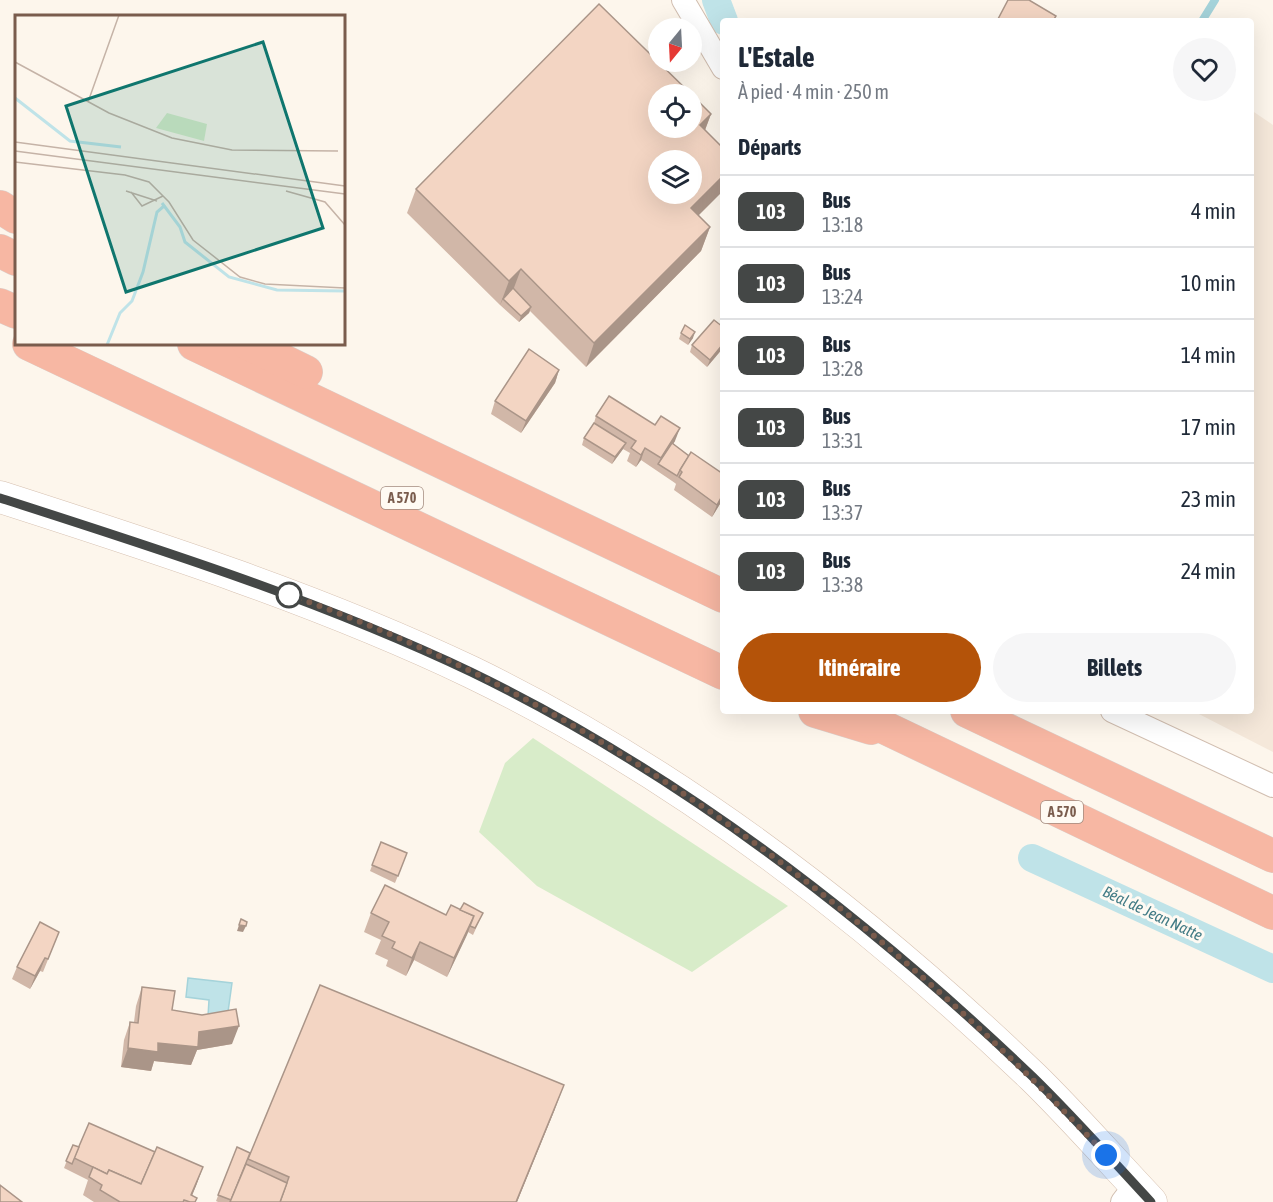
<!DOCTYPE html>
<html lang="fr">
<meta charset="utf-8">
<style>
:root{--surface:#fff;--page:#f6f6f7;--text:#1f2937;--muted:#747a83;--line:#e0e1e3;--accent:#b45309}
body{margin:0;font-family:"Asap Condensed",sans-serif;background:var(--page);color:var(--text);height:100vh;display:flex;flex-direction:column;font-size:22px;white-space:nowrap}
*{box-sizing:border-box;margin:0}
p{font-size:20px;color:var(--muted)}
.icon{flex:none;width:33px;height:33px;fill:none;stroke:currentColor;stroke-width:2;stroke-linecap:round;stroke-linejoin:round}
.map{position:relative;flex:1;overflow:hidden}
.panel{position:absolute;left:720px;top:18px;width:534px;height:696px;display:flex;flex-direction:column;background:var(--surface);border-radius:6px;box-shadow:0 6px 24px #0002}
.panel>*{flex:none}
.badge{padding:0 12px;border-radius:9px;font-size:21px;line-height:39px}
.needle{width:39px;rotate:198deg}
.controls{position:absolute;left:648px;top:18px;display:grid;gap:12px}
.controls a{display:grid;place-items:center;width:54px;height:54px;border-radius:50%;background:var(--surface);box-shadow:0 6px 24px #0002;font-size:30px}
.you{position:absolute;width:30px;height:30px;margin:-15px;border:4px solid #fff;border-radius:50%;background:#1a73e8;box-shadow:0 0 0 9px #1a73e833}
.map>.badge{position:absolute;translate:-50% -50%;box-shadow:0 0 0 3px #fff}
h2{padding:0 18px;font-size:22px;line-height:54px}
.round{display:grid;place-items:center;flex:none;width:63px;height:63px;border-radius:32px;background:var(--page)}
.head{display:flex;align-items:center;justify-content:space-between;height:102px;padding:0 18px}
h1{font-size:28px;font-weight:700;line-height:45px}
.button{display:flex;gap:12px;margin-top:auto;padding:12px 18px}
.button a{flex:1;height:69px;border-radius:36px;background:var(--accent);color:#fff;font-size:24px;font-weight:700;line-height:69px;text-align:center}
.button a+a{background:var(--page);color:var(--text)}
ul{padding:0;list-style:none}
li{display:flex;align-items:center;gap:18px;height:72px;padding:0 18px;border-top:2px solid var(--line)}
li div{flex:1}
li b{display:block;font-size:22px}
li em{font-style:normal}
li .badge{min-width:66px;font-weight:700;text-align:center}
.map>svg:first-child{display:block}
.residential{fill:#f5e8da}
.green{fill:#d8ecc9}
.water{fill:#bfe3e8;stroke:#a5d3da;stroke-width:1.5}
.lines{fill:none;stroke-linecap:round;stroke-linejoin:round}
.stream{stroke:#a5d3da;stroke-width:8}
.canal{stroke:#bfe3e8;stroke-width:28}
.minor-casing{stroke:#d1beb0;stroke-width:24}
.secondary-casing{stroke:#d6c0b0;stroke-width:33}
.motorway-casing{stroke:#dad1cd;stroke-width:34}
.minor{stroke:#fff;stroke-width:22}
.secondary{stroke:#fff;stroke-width:32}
.motorway{stroke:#f7b7a3;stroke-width:33}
.wall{fill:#d1b7a8}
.shaded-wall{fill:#aa9588}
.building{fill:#f3d5c3;stroke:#aa9588;stroke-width:1.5;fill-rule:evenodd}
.line-casing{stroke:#fff;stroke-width:14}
.line{stroke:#444746;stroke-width:9}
.walk{stroke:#7a5c4d;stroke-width:6;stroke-dasharray:0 10.8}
.stop-dot{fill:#fff;stroke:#444746;stroke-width:3}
.labels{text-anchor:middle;stroke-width:6;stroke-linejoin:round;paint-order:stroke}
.shield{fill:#fffaf3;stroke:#a28b7f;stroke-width:1.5}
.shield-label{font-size:14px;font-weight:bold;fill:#7a5c4d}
.water-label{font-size:16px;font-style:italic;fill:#437c86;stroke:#fffaf3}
.inset-river{fill:none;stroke:#bfe3e8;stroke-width:3}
.inset-road{fill:none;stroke:#c5b3a7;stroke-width:1.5}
.view{fill:#0f766e;fill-opacity:0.15;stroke:#0f766e;stroke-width:3}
.inset-edge{fill:none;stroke:#7a5c4d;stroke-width:3}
</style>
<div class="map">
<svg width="1273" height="1202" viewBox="0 0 1273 1202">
<rect width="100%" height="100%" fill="#fdf6ec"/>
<polygon class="residential" points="1251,110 1273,125 1273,752 1193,711 1251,711"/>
<polygon class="green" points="533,738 788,906 692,972 537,886 479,832 505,763"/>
<polygon class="water" points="188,978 232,983 227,1019 208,1016 209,1000 186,997"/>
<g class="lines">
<polyline class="stream" points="1202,21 1215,0"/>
<g class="canal">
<polyline points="716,0 724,21"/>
<polyline points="1032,858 1273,969"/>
</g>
<defs>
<g id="minor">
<polyline points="683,0 723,68"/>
<polyline points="1112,711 1273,786"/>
<polyline points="1122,1202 1135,1185"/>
</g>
<path id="secondary" d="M0,497C159,548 320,600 471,672C680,773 866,917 1033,1077C1074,1117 1112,1161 1151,1202"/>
<g id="motorway">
<polyline points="0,207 16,217"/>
<polyline points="0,251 16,259"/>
<polyline points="0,305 16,312"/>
<polyline points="29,344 723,673"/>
<polyline points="194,344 723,596"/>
<polyline points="249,344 306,372"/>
<polyline points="815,711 871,728"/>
<polyline points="850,711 1273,913"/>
<polyline points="967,711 1273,856"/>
</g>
</defs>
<use href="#minor" class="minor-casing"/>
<use href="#secondary" class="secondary-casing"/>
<use href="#motorway" class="motorway-casing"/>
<use href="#minor" class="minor"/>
<use href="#secondary" class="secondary"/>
<use href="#motorway" class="motorway"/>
</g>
<g class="wall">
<polygon points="711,114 705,130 698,216 710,227 701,251 586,367 530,311 529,313 519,322 500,305 407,213 416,189"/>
<polygon points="723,327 723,348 707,367 690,352 692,345"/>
<polygon points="681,333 693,338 688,345 679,339"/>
<polygon points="559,370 555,383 521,433 491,414 495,401"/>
<polygon points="596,416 675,441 673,444 689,456 723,474 723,499 712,517 674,490 676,484 675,483 641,460 636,467 627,461 630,453 623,449 612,464 582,445 584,438 594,423"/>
<polygon points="381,842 407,853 395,883 370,871"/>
<polygon points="460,910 483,913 473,935 468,932 447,977 414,960 406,976 386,966 388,960 375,954 381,940 364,932 371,913 446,915"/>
<polygon points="59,932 43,972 40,971 30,989 12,979 17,967"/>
<polygon points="142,987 172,1010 202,1015 232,1044 197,1050 191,1065 154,1061 151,1071 121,1067 124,1040 130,1022 134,1022 136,1006"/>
<polygon points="555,1109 517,1202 218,1202 216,1201 237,1147 250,1153"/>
<polygon points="73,1145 79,1147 155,1152 203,1167 192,1196 195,1202 94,1202 83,1195 88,1180 64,1168"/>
</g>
<g class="shaded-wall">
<polygon points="711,114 702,138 700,125"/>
<polygon points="723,176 723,191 682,232 691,208"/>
<polygon points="710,227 701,251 586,367 594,343"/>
<polygon points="521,269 512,293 503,299 500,305 509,281"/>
<polygon points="531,307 529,313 519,322 521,316"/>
<polygon points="695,332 693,338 688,345 690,339"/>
<polygon points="723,344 723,348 707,367 710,360"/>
<polygon points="559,370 555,383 521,433 526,421"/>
<polygon points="680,428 675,441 660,465 658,464 661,458"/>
<polygon points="626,443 623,449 612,464 615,457"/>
<polygon points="645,448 641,460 636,467 641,455"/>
<polygon points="723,494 723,499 712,517 717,505"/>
<polygon points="474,916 467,935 447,977 454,958"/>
<polygon points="239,925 246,926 243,932 237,931"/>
<polygon points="420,942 414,960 406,976 412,958"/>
<polygon points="45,958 40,971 30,989 35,976"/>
<polygon points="239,1026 232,1044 197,1050 191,1065 154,1061 151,1071 121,1067 128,1048 158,1043 199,1032"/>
<polygon points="564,1085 555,1109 517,1202 516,1202"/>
<polygon points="203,1167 196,1186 189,1202 188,1202"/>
</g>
<g class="building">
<polygon points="1008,0 1029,0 1056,16 1053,21 997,21"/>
<path d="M599,4L691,94H658V128H692V95L711,114L700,125L723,148V176L691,208L710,227L594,343L521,269L509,281L416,189ZM658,160H692V194H658Z"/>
<polygon points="513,288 531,307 521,316 503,299"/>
<polygon points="714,320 723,327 723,344 710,360 692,345"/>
<polygon points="685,325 695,332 690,339 681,333"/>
<polygon points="529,349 559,370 526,421 495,401"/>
<polygon points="609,396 655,425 661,416 680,428 661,458 645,448 641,455 631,448 636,441 596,416"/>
<polygon points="594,423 626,443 615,457 584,438"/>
<polygon points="672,443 689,456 680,470 677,476 658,464"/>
<polygon points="691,452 723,474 723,494 717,505 679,477 682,472 680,470"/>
<polygon points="381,842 407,853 398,876 372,865"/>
<polygon points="385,885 446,915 451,905 474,916 454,958 420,942 412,958 392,948 395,942 382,936 389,922 371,913"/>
<polygon points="464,903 483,913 475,928 470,926 474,916 460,910"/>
<polygon points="241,919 247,922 246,926 239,925"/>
<polygon points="40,922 59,932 48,959 45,958 35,976 17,967"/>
<polygon points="320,985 564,1085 516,1202 280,1202 289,1177 248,1159"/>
<polygon points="142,987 175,991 172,1010 202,1015 236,1009 239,1026 199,1032 198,1047 158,1043 158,1052 128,1048 130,1022 138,1023"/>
<polygon points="89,1123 155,1152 141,1184 109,1170 107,1174 74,1158"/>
<polygon points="73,1145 79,1147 72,1164 66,1161"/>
<polygon points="157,1147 203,1167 191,1195 197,1198 195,1202 190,1202 184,1200 183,1202 120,1202 100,1190 102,1185 89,1177 93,1167 107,1174 109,1170 141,1184"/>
<polygon points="237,1147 250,1153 231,1200 218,1195"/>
<polygon points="246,1164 287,1183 280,1202 230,1202"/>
<polygon points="0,1185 22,1202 0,1202"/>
</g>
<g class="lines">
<defs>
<path id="line" d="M0,498C159,549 319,600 471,672C680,773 866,917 1033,1077C1074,1117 1112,1160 1151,1202"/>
</defs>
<use href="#line" class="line-casing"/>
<use href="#line" class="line"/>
<path class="walk" d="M289,595C603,705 880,914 1106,1155"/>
</g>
<circle class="stop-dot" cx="289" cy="595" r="12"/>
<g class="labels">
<g class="shield">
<rect x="381" y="487" width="42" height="22" rx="4.5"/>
<rect x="1041" y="801" width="42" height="22" rx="4.5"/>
</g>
<g class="shield-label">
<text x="402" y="503">A 570</text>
<text x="1062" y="817">A 570</text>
</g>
<g class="water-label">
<text transform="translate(1153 913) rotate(25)" y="6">Béal de Jean Natte</text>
</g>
</g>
<g transform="translate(15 15)">
<rect width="330" height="330" fill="#fdf6ec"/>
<path d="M152,98L192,109L189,126L141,113Z" fill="#d8ecc9"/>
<path class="inset-river" d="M0,83L55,126L106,132M147,188L165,212L170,227L214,262L262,275L330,276M92,330L105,298L117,286L128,257L142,197L149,191"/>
<path class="inset-road" d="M0,47L94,98L157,123L217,135L323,136M73,87L104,0M0,127L330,171M0,136L330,179M0,147L110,160L134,167L154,187L178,225L225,262L250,269L330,273M111,176L142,186M271,176L310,187L330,210M116,177L127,191L148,181"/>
<path class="view" d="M248,27L308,213L111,277L51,91Z"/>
<rect width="330" height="330" class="inset-edge"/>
</g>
</svg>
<div class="controls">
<a><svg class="needle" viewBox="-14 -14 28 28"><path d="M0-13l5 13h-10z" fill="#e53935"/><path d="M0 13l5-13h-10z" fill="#747a83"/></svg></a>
<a><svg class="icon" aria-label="locate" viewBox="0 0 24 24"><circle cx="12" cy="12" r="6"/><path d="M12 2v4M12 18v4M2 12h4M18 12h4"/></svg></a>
<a><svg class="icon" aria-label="layers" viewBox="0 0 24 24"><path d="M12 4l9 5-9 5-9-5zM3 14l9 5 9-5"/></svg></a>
</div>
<div class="you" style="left:1106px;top:1155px"></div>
<section class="panel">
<div class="head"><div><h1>L'Estale</h1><p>À pied · 4 min · 250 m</p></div><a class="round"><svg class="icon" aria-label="heart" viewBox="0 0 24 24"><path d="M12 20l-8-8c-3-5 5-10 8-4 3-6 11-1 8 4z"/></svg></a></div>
<h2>Départs</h2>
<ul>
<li><span class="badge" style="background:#444746;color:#fff">103</span><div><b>Bus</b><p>13:18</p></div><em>4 min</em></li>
<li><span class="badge" style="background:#444746;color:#fff">103</span><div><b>Bus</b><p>13:24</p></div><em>10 min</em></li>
<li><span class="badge" style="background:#444746;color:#fff">103</span><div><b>Bus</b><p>13:28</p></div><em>14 min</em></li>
<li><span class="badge" style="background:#444746;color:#fff">103</span><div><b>Bus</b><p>13:31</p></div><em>17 min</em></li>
<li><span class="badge" style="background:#444746;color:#fff">103</span><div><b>Bus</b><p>13:37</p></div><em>23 min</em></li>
<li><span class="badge" style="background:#444746;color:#fff">103</span><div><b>Bus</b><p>13:38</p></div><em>24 min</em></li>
</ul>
<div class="button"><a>Itinéraire</a><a>Billets</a></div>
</section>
</div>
